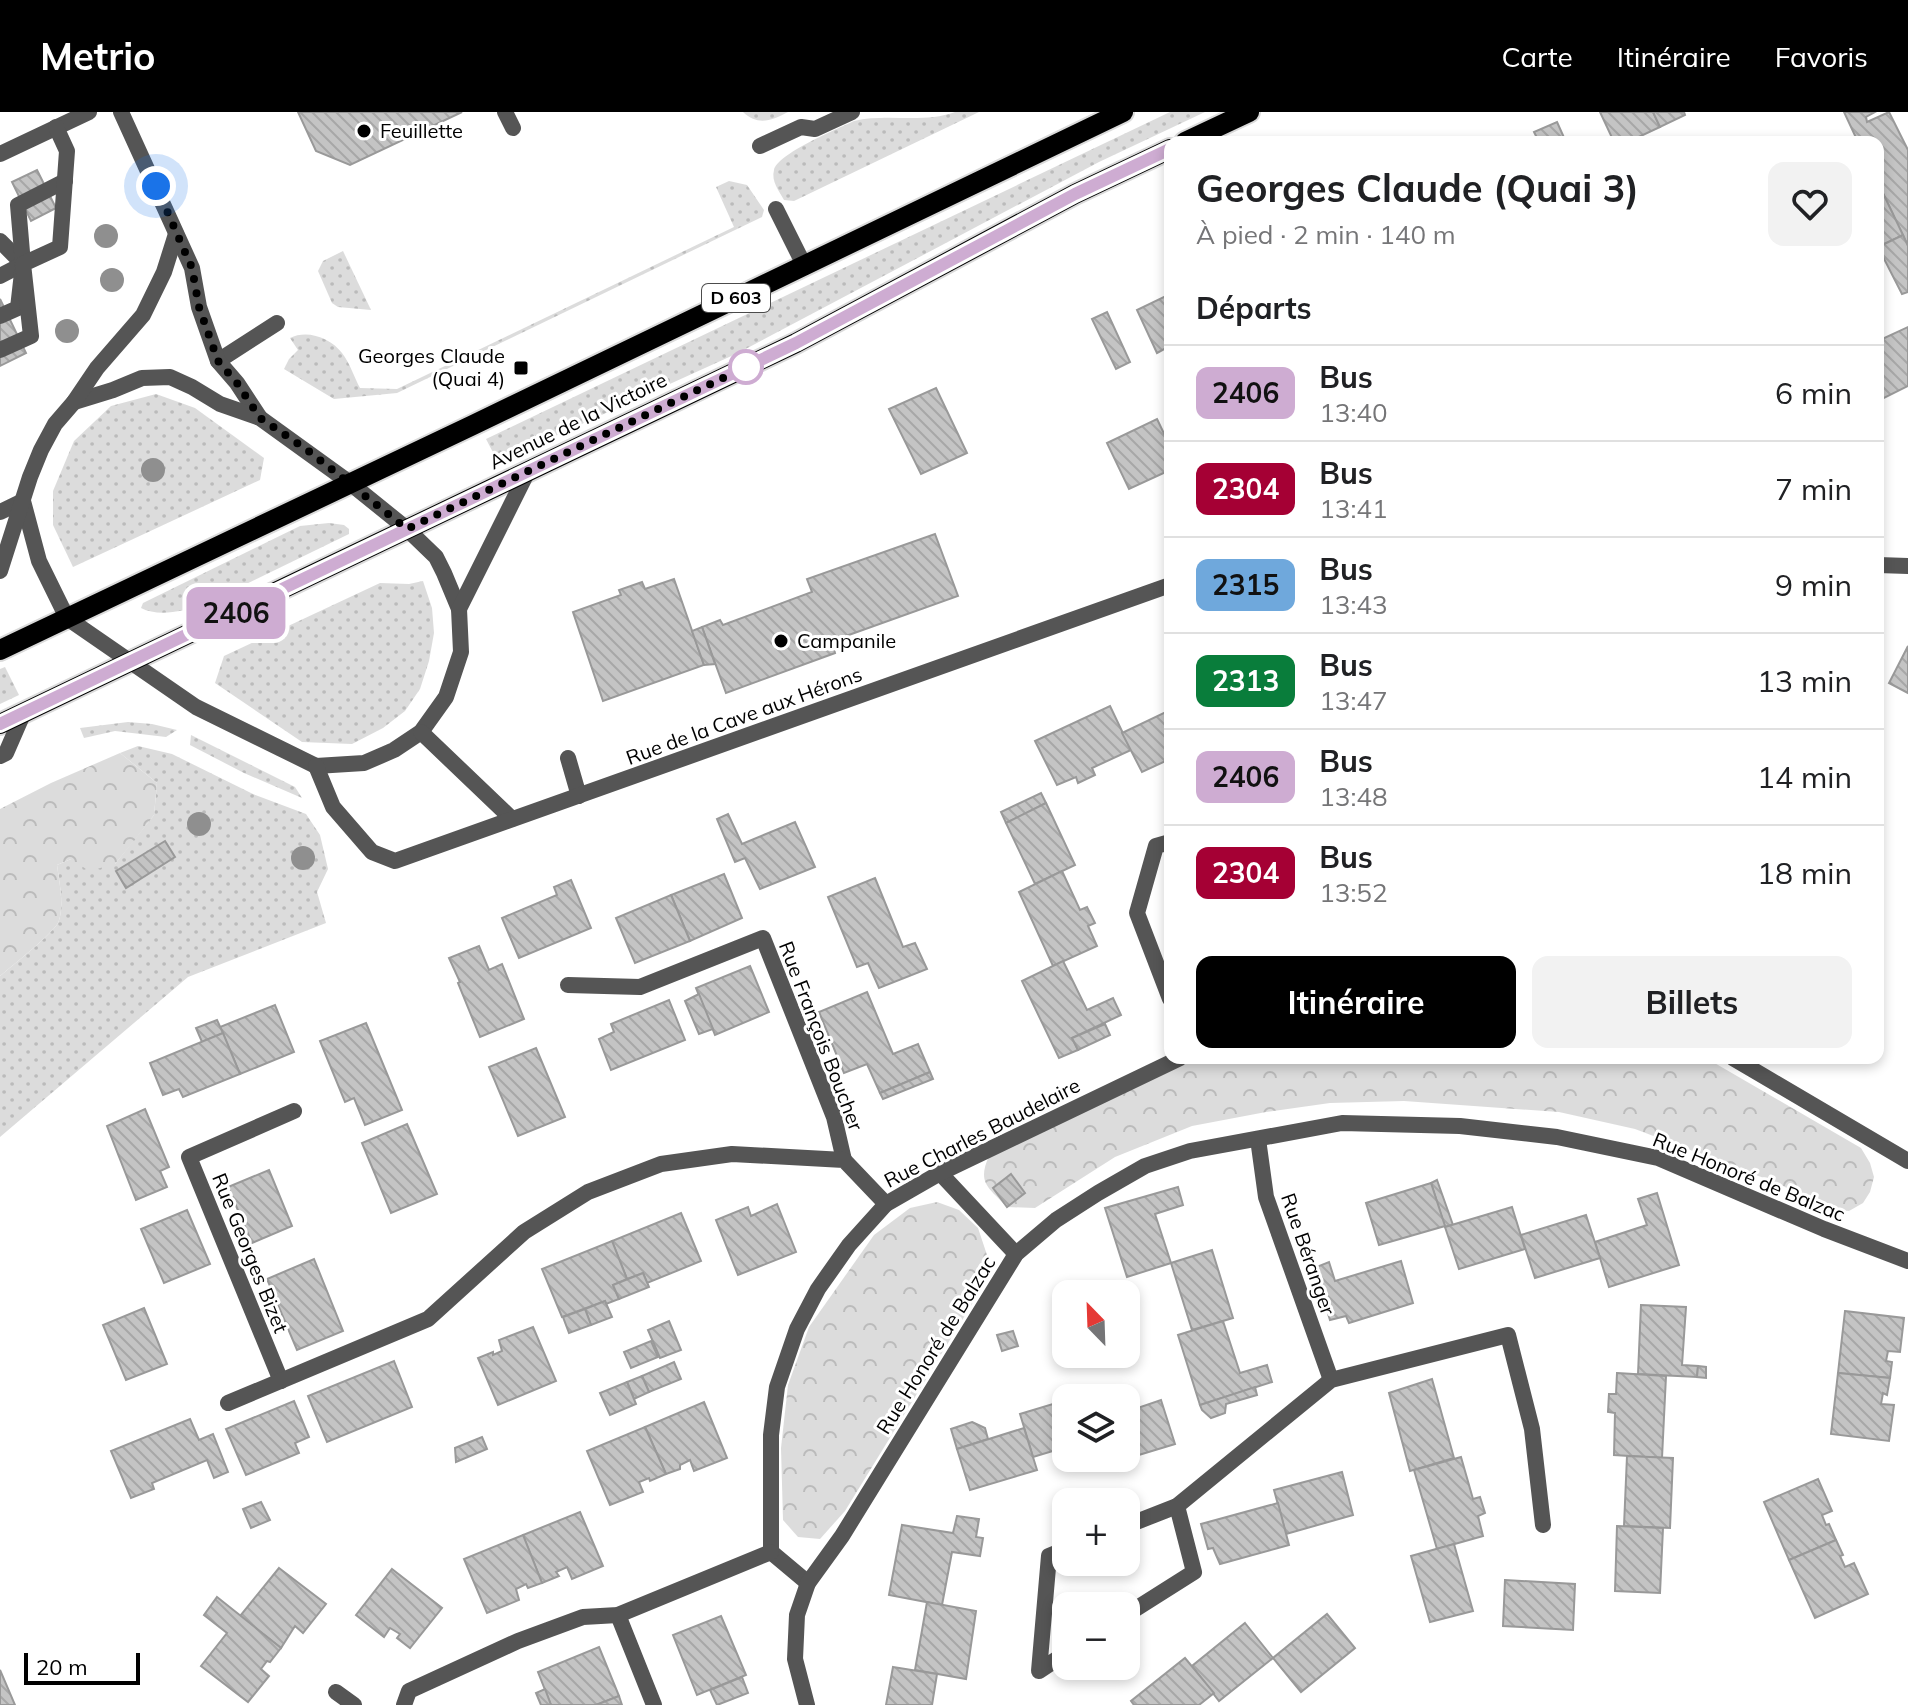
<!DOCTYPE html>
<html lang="fr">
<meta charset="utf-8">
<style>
:root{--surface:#fff;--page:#f2f2f2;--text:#202124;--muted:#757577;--line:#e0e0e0;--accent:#000}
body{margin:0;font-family:Mulish,sans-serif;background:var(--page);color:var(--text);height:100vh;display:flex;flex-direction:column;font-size:30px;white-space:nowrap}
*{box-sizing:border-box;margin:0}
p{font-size:26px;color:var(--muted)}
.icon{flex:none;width:44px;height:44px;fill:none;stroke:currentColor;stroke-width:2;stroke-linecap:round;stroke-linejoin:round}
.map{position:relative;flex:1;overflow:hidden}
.details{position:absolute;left:1164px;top:24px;width:720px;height:928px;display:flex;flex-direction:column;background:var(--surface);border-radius:16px;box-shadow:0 4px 12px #0003}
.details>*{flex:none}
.badge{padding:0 16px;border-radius:12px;font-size:28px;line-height:52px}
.needle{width:52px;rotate:337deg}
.controls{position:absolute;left:1052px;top:1168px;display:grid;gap:16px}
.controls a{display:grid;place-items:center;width:88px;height:88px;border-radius:16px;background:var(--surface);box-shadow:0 4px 12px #0003;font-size:40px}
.scale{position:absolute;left:24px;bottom:20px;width:116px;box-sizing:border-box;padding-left:8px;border:4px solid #000;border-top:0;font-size:22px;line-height:28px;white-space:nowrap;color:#000;-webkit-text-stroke:6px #fff;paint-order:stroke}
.you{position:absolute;width:40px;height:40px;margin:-20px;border:6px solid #fff;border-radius:50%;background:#1a73e8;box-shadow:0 0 0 12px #1a73e833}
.map>.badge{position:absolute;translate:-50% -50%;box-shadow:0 0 0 4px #fff}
h2{padding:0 32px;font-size:30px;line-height:72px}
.round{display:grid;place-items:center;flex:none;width:84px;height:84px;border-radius:16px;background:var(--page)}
.headline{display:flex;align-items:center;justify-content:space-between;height:136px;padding:0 32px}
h1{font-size:38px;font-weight:700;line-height:60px}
.primary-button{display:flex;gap:16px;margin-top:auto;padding:16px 32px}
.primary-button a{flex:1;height:92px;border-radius:16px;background:var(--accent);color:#fff;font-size:32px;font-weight:700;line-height:92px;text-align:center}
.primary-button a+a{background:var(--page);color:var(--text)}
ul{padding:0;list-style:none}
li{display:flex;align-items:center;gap:24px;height:96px;padding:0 32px;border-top:2px solid var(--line)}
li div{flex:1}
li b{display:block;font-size:30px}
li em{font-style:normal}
li .badge{min-width:88px;font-weight:700;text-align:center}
header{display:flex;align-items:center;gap:48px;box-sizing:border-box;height:112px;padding:0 40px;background:var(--accent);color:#fff}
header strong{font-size:38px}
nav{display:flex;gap:44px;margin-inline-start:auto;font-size:28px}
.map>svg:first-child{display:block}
.green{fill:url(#green-dots)}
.forest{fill:url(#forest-crowns)}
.building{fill:url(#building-back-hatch);stroke:#999;stroke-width:2}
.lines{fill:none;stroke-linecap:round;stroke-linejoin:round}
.primary-casing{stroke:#dbdbdb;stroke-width:24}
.service{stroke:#555;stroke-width:16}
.minor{stroke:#555;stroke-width:16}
.primary{stroke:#000;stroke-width:20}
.tree{fill:#8f8f8f}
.line-casing{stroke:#fff;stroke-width:18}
.line{stroke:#ceacd2;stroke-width:12}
.walk{stroke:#000;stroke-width:8;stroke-dasharray:0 14.4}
.poi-dot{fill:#000;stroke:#fff;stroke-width:3}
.stop-dot{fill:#fff;stroke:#ceacd2;stroke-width:4}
.labels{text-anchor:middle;stroke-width:6;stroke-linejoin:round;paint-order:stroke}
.shield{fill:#fff;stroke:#4c4c4c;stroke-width:2}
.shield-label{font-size:18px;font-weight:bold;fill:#000}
.poi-label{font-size:20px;fill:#000;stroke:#fff;text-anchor:start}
.street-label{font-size:20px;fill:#000;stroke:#fff}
</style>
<header>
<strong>Metrio</strong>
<nav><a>Carte</a><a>Itinéraire</a><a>Favoris</a></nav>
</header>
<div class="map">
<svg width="1908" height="1593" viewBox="0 0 1908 1593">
<defs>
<pattern id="green-dots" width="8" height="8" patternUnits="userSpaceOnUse" patternTransform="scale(2)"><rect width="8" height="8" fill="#dcdcdc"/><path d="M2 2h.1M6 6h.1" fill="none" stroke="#bbb" stroke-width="1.8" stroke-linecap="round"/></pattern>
<pattern id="forest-crowns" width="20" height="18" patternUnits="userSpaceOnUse" patternTransform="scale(2)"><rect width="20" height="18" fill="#dcdcdc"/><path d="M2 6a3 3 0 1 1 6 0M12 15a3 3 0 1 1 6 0" fill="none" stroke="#bbb"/></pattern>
<pattern id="building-back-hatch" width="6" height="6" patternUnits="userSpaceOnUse" patternTransform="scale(2)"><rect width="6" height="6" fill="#c4c4c4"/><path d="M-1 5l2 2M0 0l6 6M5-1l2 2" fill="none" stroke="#a7a7a7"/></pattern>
</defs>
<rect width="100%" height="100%" fill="#fff"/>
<g class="green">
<path d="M743,0H788C771,9 758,14 743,0Z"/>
<path d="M955,0H979L794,89L784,88C779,79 771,69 774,58C777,42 837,17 854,9C887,1 923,12 955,0Z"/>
<polygon points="1170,0 1205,0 1099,50 738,241 498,350 486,327"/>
<path d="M729,69L747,73L764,98L762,105L397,281L334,287L284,257L289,247L298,238L290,226C307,217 331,226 342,241C350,251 354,265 360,276L397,277L734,115L716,75Z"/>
<polygon points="343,139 371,198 338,195 332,191 318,159 323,149"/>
<polygon points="156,282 195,296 264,346 260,368 73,455 53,413 53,379 74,329 111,294"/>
<path d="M329,411L344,413L349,417V422L201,494C183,499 158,505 141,496L143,491L300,414Z"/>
<polygon points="423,469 432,496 434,521 429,549 420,577 405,599 383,616 352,632 302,630 215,571 224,544 380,471 409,472"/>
<polygon points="5,555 19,583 0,592 0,557"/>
<polygon points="128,610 152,612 177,618 166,625 115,619 84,626 80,616"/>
<polygon points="191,623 295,675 302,686 244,661 190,633"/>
<path d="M138,634L172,642L253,682L306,702L320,723L328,757L317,780L326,811L188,865L0,1025V864C12,854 52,822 58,811C65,795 59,769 57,753L71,747L115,752L154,703L157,671L120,641Z"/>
</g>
<g class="forest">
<path d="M120,641L157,671L154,703L134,729L115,752L89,759L71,747L57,753C59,769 65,795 58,811C52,822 12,854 0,864V697L51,671Z"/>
<path d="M1198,946H1706L1861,1036L1870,1051L1874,1065L1870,1080L1863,1091L1849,1099L1831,1098L1777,1071L1635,1017L1559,1000L1404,989L1330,991L1266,1000L1192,1014L1115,1045L1035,1096L1007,1095C988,1075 977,1071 989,1044L1179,953Z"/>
<polygon points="937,1090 959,1098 978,1116 988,1146 983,1174 845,1399 820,1427 798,1425 783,1408 781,1336 788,1273 809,1215 874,1123 910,1096"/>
</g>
<g class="building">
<polygon points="298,0 462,0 350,53 316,39"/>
<polygon points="1600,0 1653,0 1660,15 1628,30 1614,30"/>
<polygon points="1653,0 1684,0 1685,3 1660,15"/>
<polygon points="1844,0 1875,0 1866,5 1867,10 1889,0 1908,38 1908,134 1878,71 1878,30 1858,30"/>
<polygon points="1557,10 1566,30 1539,30 1534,20"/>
<polygon points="37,58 56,96 31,109 12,70"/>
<polygon points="1881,77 1903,123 1878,135 1878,78"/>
<polygon points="1903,123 1908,134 1908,180 1902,182 1878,135"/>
<polygon points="1170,182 1170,234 1157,241 1137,198"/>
<polygon points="0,187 26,241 0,254"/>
<polygon points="1107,200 1130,250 1116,257 1092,207"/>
<polygon points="1908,215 1908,274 1878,289 1878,229"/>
<polygon points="936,276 967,341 921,362 889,297"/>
<polygon points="1157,307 1170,334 1170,358 1129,377 1107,331"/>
<polygon points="935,422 958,484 832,529 835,541 726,581 702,515 720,508 723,513 812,480 807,467"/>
<polygon points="674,467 704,553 603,589 573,500 621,483 619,478 642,470 645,477"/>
<polygon points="702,515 715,552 704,553 692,519"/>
<polygon points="1908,534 1908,581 1889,571"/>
<polygon points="1110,594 1131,638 1092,656 1095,663 1078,671 1076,665 1057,673 1035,629"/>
<polygon points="1170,598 1170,647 1142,660 1122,621"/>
<polygon points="1041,681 1046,691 1006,711 1001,700"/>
<polygon points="1046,691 1075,753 1035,772 1006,711"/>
<polygon points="728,702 742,732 795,710 815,755 760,777 745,746 735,750 717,707"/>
<polygon points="165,729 175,745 126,776 116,759"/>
<polygon points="1062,759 1080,798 1087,795 1095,811 1088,814 1097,834 1053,854 1019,780"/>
<polygon points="724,762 742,806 690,829 671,783"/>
<polygon points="875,766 903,835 915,831 927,857 879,876 868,851 857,855 828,785"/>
<polygon points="571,768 591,816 519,846 502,806 557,783 554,775"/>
<polygon points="671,783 690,829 635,851 616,806"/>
<polygon points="479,834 489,858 502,852 524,907 480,925 458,871 460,870 449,846"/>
<polygon points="1063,849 1087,898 1113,886 1121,903 1072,926 1078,938 1059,946 1022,869"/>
<polygon points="750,854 769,900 715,923 696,876"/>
<polygon points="867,880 893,942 918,932 930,960 880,981 867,952 844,961 819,900"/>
<polygon points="699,882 713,917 699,922 685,889"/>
<polygon points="669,888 685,928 611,958 599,927 614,920 611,912"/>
<polygon points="275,893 294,940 240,962 220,915"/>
<polygon points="217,908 223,921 202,930 196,916"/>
<polygon points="366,911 402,998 365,1013 354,986 345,990 320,929"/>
<polygon points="1105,912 1110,923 1078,938 1072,926"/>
<polygon points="223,921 240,962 183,985 179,977 163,983 150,951"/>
<polygon points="536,936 565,1005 518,1024 489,955"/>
<polygon points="930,960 933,967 883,987 880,981"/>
<polygon points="145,997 169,1055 160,1059 167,1075 136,1088 107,1014"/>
<polygon points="407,1012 437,1082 391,1101 362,1031"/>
<polygon points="269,1058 292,1114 252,1131 228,1075"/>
<polygon points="1011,1062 1025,1081 1007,1095 993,1076"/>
<polygon points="1437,1068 1453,1113 1445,1115 1431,1071"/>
<polygon points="1431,1071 1445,1114 1379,1133 1366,1091"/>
<polygon points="1178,1075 1183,1093 1155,1102 1171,1151 1127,1165 1105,1096"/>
<polygon points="1657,1081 1679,1153 1609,1175 1595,1130 1647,1113 1638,1087"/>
<polygon points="777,1092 796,1140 738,1163 716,1108 748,1095 751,1104"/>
<polygon points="1512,1095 1525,1137 1459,1157 1445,1115"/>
<polygon points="187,1098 210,1152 164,1171 141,1117"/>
<polygon points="681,1101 701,1149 647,1171 643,1161 627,1167 612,1129"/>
<polygon points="1586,1103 1600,1146 1535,1166 1521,1123"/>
<polygon points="612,1129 627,1167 613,1173 619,1187 606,1192 605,1189 562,1205 542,1157"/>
<polygon points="1212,1138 1233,1206 1192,1218 1171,1151"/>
<polygon points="314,1147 343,1219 297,1238 267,1167"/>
<polygon points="1401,1149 1413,1191 1349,1211 1346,1204 1330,1208 1314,1156 1329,1150 1335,1169"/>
<polygon points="643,1161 649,1175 619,1187 613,1173"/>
<polygon points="605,1189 612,1205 591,1213 585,1197"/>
<polygon points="1641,1193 1686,1195 1682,1253 1698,1254 1697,1265 1638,1262"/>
<polygon points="144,1196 167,1252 126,1268 103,1213"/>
<polygon points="585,1197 591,1213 569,1221 563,1205"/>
<polygon points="1845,1199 1904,1206 1900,1240 1888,1239 1886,1249 1892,1250 1890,1266 1838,1261"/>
<polygon points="669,1209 681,1238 660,1246 648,1218"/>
<polygon points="1223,1209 1240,1261 1267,1253 1272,1270 1200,1293 1178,1223"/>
<polygon points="533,1215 556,1269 498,1293 478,1246 493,1240 493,1243 502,1239 499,1228"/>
<polygon points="1013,1219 1018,1234 1002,1239 997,1223"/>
<polygon points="651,1229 658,1245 631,1256 624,1240"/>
<polygon points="394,1249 412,1295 327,1330 308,1284"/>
<polygon points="674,1250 681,1267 649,1280 642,1264"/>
<polygon points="1698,1254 1706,1255 1706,1266 1697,1265"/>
<polygon points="1617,1261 1666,1264 1662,1346 1614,1343 1615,1301 1608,1300 1609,1282 1616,1282"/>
<polygon points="1838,1261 1890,1266 1887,1283 1883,1281 1881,1292 1894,1293 1889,1329 1831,1322"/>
<polygon points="642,1264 649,1280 634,1287 627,1270"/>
<polygon points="1432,1267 1454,1346 1410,1359 1389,1281"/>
<polygon points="627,1270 636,1292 610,1303 600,1281"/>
<polygon points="1255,1275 1257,1283 1226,1292 1225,1301 1211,1306 1202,1298 1200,1293"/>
<polygon points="1066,1288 1066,1335 1033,1345 1020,1302"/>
<polygon points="1161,1288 1175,1332 1109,1352 1107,1346 1126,1346 1126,1300"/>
<polygon points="294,1289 309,1325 295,1331 299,1341 246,1363 226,1317"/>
<polygon points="704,1290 727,1346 694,1359 690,1348 680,1353 680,1357 666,1362 645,1315"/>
<polygon points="190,1307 199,1328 213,1322 228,1360 214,1366 207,1348 152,1371 154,1377 131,1386 111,1339"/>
<polygon points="972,1310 985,1316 988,1327 957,1337 951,1317"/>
<polygon points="645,1315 666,1362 650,1369 649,1366 639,1370 643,1380 610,1393 587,1339"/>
<polygon points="1024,1316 1037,1358 970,1378 957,1337"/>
<polygon points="482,1325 487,1337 456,1350 455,1336"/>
<polygon points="1627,1344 1673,1346 1670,1416 1624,1414"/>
<polygon points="1461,1345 1473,1387 1480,1385 1485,1401 1478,1404 1483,1424 1437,1437 1414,1358"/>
<polygon points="1342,1360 1353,1403 1286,1422 1274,1378"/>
<polygon points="1818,1367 1832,1399 1822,1403 1826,1413 1829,1412 1836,1428 1789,1448 1764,1390"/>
<polygon points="261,1390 270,1408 251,1416 243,1397"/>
<polygon points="1278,1391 1289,1433 1220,1452 1213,1436 1208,1437 1201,1412"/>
<polygon points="580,1400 603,1454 572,1467 567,1455 556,1460 559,1464 542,1471 523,1423"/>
<polygon points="957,1404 979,1407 976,1425 983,1426 980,1444 952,1440 942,1493 889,1483 902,1413 953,1421"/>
<polygon points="1617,1414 1663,1416 1660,1481 1615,1479"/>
<polygon points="523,1423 542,1471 528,1476 526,1472 516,1477 519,1488 487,1501 464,1447"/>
<polygon points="1836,1428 1843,1443 1840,1444 1845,1455 1854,1451 1868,1482 1815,1506 1789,1448"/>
<polygon points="1454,1432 1473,1499 1430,1510 1411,1444"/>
<polygon points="279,1456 326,1492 303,1521 295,1514 281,1536 240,1504"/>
<polygon points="392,1457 442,1496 410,1536 397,1526 400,1522 390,1516 384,1525 356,1503"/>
<polygon points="1505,1468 1575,1472 1573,1518 1503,1514"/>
<polygon points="217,1485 281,1536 270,1550 267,1549 261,1557 269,1564 248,1590 201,1554 227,1521 204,1503"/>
<polygon points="927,1490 976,1499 966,1567 915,1558"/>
<polygon points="1327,1502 1355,1536 1301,1580 1273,1546"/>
<polygon points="721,1504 746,1563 697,1583 673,1523"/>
<polygon points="1245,1511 1273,1546 1219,1589 1192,1554"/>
<polygon points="599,1535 619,1584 596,1593 551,1593 538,1560"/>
<polygon points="1185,1546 1214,1581 1199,1593 1134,1593 1131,1589"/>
<polygon points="893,1555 937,1562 932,1593 886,1593"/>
<polygon points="0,1558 15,1593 0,1593"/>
<polygon points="742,1565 748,1581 717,1593 710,1578"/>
<polygon points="545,1577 551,1593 541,1593 536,1581"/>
<polygon points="619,1584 622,1593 596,1593"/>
</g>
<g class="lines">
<defs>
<g id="primary">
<polyline points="1185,30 1249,0"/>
<polyline points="0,538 473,313 1123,0"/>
<polyline points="0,612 796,231 1075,82 1170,37"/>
</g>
</defs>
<use href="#primary" class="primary-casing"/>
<g class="service">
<polyline points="505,0 513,16"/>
<polyline points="760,34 801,15 815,17 852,0"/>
<polyline points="0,42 89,0"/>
<polyline points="776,97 804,153"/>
<polyline points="0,129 23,152"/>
<polyline points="0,164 23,152"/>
<polyline points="0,204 18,196 23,152 18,93 65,69"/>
<polyline points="0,238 31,224 23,152 60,135 67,39 56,15"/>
<polyline points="218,249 277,211"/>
<polyline points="0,400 23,389"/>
<polyline points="0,644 6,641 23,602"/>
<polyline points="568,646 579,684"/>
</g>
<g class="minor">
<polyline points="121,0 192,156 199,195 218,249 237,271 260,306"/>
<polyline points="23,389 39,449 67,506 196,595 316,654 364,651 394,638 421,620 446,585 461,540 459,497 444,461 436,445 407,417 350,371 260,306 220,292 192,275 170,265 142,266 113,278 74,290"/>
<polyline points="1878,453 1908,454"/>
<polyline points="0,459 30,365 41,338 55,312 74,290 97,256 143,203 164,160 176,122"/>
<polyline points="459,497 528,359"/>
<polyline points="421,620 512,707"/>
<polyline points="316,654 333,695 372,740 395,749 1170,473"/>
<polyline points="1170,730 1156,734 1137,801 1170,887"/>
<polyline points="568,873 640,875 763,826 834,1005 844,1048"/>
<polyline points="1733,946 1908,1049"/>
<polyline points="1258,1027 1266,1085 1331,1268"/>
<polyline points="940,1061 1016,1142"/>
<polyline points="281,1269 189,1045 294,999"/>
<polyline points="228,1291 428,1207 524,1120 588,1080 661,1052 732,1042 844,1048 886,1092"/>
<polyline points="1126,1414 1177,1394 1331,1268 1508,1223 1532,1317 1543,1413"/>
<polyline points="1066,1437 1049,1444 1039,1559 1066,1541"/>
<polyline points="808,1471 771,1440 771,1323 777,1275 797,1217 818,1177 849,1133 886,1092 940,1061 1180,946"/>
<polyline points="618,1503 654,1593"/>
<polyline points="1126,1503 1194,1460 1177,1394"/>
<polyline points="336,1580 354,1593"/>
<polyline points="404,1593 409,1579 518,1529 583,1505 618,1503 771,1440"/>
<polyline points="807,1593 795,1547 797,1503 808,1471 842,1424 1016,1142 1056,1108 1098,1081 1145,1054 1190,1039 1342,1011 1460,1014 1557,1025 1658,1046 1824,1117 1908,1149"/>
</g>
<use href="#primary" class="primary"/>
</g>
<g class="tree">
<circle cx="106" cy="124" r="12"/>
<circle cx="112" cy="168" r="12"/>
<circle cx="67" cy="219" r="12"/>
<circle cx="153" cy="358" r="12"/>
<circle cx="199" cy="712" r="12"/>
<circle cx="303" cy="746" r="12"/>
</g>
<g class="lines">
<defs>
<polyline id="line" points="0,612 796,231 1075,82 1170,37"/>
</defs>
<use href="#line" class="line-casing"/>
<use href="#line" class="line"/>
<polyline class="walk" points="156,74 192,156 199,195 218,249 237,271 260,306 306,337 407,417 746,255"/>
</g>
<g class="poi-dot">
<circle cx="364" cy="19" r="8"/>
<rect x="513" y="248" width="16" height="16" rx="4"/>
<circle cx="781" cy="529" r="8"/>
</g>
<circle class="stop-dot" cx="746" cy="255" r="16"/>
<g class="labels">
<rect class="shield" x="702" y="172" width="68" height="28" rx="6"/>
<g class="shield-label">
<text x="736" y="192">D 603</text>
</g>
<g class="poi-label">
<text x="380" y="26">Feuillette</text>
<text x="505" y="251" text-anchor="end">Georges Claude<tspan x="505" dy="23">(Quai 4)</tspan></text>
<text x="797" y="536">Campanile</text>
</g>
<g class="street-label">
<text transform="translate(578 309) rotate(-26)" y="7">Avenue de la Victoire</text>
<text transform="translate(744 604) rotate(-20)" y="7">Rue de la Cave aux Hérons</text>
<text transform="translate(821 924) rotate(69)" y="7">Rue François Boucher</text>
<text transform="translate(982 1021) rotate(-27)" y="7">Rue Charles Baudelaire</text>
<text transform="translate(1749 1065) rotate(22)" y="7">Rue Honoré de Balzac</text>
<text transform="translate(250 1141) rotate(68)" y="7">Rue Georges Bizet</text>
<text transform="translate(1308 1142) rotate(71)" y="7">Rue Béranger</text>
<text transform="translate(936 1233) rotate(-58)" y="7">Rue Honoré de Balzac</text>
</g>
</g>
</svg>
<div class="controls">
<a><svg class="needle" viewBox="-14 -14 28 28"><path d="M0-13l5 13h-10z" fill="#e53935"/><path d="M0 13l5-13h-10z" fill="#757577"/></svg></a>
<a><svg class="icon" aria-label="layers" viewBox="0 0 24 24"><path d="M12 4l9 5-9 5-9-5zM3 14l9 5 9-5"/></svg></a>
<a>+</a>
<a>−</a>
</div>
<div class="scale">20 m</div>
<div class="you" style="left:156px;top:74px"></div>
<b class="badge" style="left:236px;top:501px;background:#ceacd2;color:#111">2406</b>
<section class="details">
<div class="headline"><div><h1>Georges Claude (Quai 3)</h1><p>À pied · 2 min · 140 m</p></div><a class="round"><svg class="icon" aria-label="heart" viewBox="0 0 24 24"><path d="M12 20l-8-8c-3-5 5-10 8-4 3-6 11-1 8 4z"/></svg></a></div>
<h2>Départs</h2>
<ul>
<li><span class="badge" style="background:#ceacd2;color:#111">2406</span><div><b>Bus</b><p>13:40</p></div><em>6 min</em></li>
<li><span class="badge" style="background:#a50034;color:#fff">2304</span><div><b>Bus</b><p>13:41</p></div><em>7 min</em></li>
<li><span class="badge" style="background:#6fa8dc;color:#111">2315</span><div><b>Bus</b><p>13:43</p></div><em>9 min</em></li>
<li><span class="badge" style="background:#097d3b;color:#fff">2313</span><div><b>Bus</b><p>13:47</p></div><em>13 min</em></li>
<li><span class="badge" style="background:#ceacd2;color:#111">2406</span><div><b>Bus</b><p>13:48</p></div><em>14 min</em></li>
<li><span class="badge" style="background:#a50034;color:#fff">2304</span><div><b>Bus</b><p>13:52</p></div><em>18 min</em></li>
</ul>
<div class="primary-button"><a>Itinéraire</a><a>Billets</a></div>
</section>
</div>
